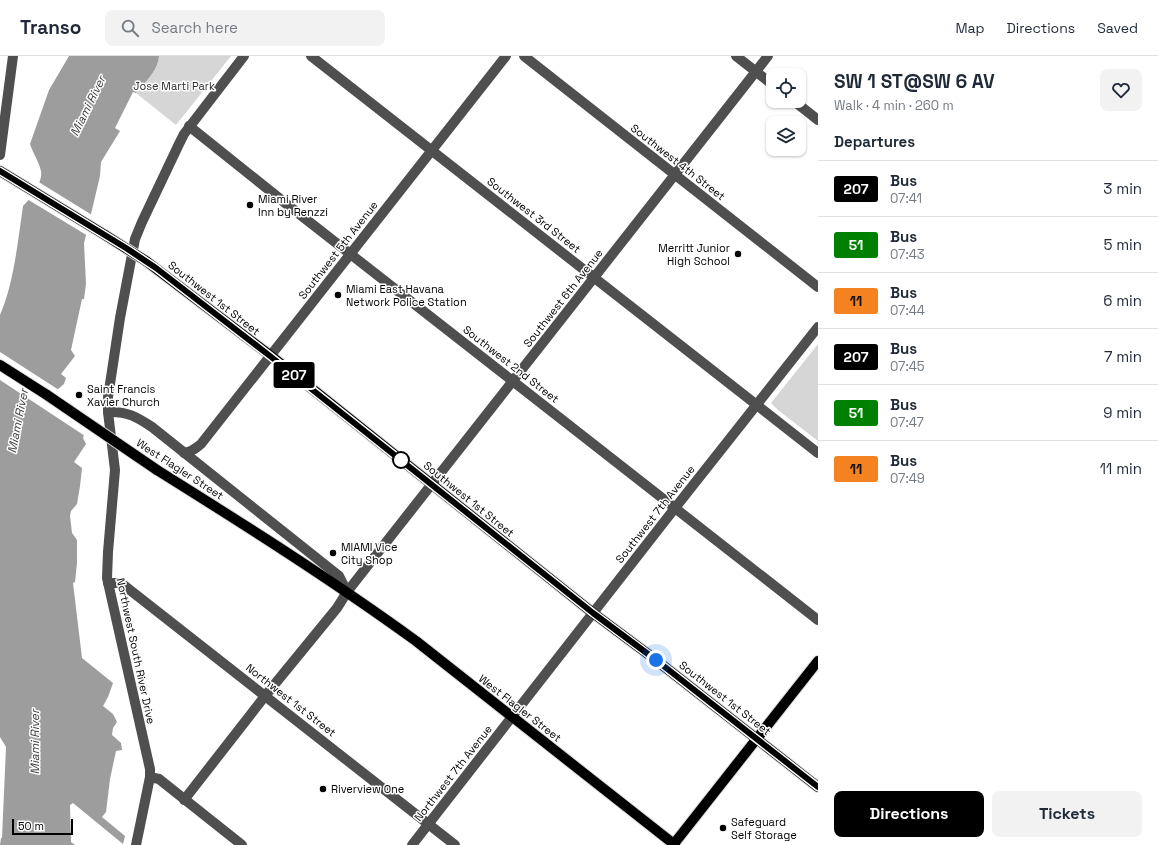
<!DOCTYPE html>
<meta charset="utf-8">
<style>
:root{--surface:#fff;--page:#f2f2f3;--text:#1f2937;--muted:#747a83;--line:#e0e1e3;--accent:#000}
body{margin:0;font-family:"Space Grotesk",sans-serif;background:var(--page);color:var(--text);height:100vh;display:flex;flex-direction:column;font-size:15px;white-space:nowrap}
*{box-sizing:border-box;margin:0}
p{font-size:13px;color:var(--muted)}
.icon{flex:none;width:22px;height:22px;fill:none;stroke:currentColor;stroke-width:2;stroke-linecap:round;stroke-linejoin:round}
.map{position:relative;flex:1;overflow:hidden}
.side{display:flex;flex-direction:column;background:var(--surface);width:340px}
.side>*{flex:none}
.badge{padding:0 8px;border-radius:3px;font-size:14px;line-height:26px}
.buttons{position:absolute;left:766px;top:12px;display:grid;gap:8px}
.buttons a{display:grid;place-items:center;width:40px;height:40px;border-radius:8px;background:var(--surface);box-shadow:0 1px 3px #0004;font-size:20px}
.scale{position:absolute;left:12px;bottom:10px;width:61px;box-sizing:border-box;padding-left:4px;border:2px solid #000;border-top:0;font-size:11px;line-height:14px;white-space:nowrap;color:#000;-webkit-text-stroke:3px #fff;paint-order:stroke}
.you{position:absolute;width:20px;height:20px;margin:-10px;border:3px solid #fff;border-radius:50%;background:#1a73e8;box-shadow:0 0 0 6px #1a73e833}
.map>.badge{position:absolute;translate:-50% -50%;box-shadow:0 0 0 2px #fff}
h2{padding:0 16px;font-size:15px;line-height:36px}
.round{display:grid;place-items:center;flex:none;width:42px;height:42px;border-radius:8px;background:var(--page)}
.headline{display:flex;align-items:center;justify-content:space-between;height:68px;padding:0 16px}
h1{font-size:19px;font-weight:600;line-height:30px}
.action{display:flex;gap:8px;margin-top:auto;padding:8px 16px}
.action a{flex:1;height:46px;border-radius:8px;background:var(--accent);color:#fff;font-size:16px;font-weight:600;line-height:46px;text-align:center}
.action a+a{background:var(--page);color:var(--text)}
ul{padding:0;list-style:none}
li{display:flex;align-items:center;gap:12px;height:56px;padding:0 16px;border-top:1px solid var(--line)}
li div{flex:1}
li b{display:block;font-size:15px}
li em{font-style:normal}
li .badge{min-width:44px;font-weight:700;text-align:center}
header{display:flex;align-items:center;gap:24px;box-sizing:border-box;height:56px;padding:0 20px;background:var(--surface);border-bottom:1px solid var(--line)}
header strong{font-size:19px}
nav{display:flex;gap:22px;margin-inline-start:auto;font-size:14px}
.search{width:280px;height:36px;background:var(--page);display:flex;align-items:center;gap:10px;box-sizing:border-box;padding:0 14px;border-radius:8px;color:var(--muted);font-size:15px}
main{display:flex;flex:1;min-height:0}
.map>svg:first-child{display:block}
.green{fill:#d6d6d6}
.water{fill:#9d9d9d}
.pier{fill:#fff}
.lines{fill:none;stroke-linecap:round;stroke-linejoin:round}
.major-casing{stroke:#dbdbdb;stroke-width:12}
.minor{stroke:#4f4f4f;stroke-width:10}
.major{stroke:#000;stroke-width:10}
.major-bridge-casing{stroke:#dbdbdb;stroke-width:12;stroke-linecap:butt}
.major-bridge{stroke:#000;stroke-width:10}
.line-casing{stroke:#fff;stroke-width:9}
.line{stroke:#000;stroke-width:6}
.walk{stroke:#000;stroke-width:4;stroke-dasharray:0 7.2}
.poi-dot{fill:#000;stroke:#fff;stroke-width:1.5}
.stop-dot{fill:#fff;stroke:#000;stroke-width:2}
.labels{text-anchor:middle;stroke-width:3;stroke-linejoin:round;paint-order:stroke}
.park-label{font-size:11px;fill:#2d2d2d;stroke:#fff}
.street-label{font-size:11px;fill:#000;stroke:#fff}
.poi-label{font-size:11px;fill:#000;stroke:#fff;text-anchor:start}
.water-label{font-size:12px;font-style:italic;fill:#3e3e3e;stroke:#fff}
</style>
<header>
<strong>Transo</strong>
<div class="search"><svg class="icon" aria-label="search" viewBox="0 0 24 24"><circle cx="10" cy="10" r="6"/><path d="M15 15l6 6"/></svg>Search here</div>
<nav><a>Map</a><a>Directions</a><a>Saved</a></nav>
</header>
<main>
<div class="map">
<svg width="818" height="789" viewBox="0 0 818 789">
<rect width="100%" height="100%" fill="#fff"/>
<g class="green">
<path d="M159,0H231L176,69L136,37C145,26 158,15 159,0Z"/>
<polygon points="818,288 818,385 778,354 771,347"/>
</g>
<path class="water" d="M69,0H159C158,15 145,26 136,37L133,36L115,72L120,75L101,106L100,120L87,175L84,187L86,228L84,243H82L71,294L75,300L61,318L66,322L64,328L57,334L62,353L84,378L83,382L86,388L74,406L82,412L80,430L77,448L71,455L70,460L72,477L77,484V507L75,526L73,527L82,602L113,627L108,641L103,650L113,658L117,666L113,672L112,679L121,687L122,694L116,695L110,723L106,756L102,761L125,780L123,788L73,747L70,749L71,786L75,789H0L1,782H2L6,691L0,681V259C14,227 18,184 23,150C31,143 43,126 41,115C39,106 33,97 30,88L49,34Z"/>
<g class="pier">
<polygon points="37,125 92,159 88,180 27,143"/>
<polygon points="0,296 59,334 60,345 73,364 85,377 85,380 0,324"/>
</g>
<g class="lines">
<defs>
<g id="major">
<polyline points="0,115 105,179"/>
<polyline points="146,205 271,300 593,557 656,604 818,731"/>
<polyline points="0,309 47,339"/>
<path d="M157,414C245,469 332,524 416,585L675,789"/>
<polyline points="673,789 818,605"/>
</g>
</defs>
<use href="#major" class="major-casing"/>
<g class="minor">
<polyline points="311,0 818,397"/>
<polyline points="524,0 818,231"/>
<polyline points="736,0 773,29"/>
<polyline points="794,45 818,64"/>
<polyline points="189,70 289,150 818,564"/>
<polyline points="0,99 13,0"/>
<path d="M108,356C127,355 137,361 152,371L339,520L347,536"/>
<path d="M184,397C191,396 195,393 201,388L506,0"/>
<polyline points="108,527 121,527 455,789"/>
<polyline points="150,721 159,723 242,789"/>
<polyline points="184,744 265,640 337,552 347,536 768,0"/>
<polyline points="136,789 150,721 150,713 107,522 108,496 115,414 108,356 108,341 120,262 135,183 142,166 179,88 184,78 244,0"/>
<polyline points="412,789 675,452 818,271"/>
</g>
<use href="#major" class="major"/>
<defs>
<g id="major-bridge">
<polyline points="105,179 146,205"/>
<polyline points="47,339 157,414"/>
</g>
</defs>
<use href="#major-bridge" class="major-bridge-casing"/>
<use href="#major-bridge" class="major-bridge"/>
</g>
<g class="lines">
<defs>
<polyline id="line" points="0,115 126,192 156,212 270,300 593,557 656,604 818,731"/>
</defs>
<use href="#line" class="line-casing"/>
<use href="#line" class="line"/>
<polyline class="walk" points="401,404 593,557 656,604"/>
</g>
<g class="poi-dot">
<circle cx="250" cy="149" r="4"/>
<circle cx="738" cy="198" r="4"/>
<circle cx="338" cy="239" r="4"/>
<circle cx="79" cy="339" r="4"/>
<circle cx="333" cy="497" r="4"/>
<circle cx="323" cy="733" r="4"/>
<circle cx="723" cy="772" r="4"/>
</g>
<circle class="stop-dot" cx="401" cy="404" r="8"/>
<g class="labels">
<g class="park-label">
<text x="174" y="34">Jose Marti Park</text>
</g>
<g class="street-label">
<text transform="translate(678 106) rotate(38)" y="4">Southwest 4th Street</text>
<text transform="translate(534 159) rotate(38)" y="4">Southwest 3rd Street</text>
<text transform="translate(338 194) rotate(-52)" y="4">Southwest 5th Avenue</text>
<text transform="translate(214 242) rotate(38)" y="4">Southwest 1st Street</text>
<text transform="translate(563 242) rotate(-52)" y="4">Southwest 6th Avenue</text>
<text transform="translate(511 308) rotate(38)" y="4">Southwest 2nd Street</text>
<text transform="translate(180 413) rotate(33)" y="4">West Flagler Street</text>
<text transform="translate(469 443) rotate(39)" y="4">Southwest 1st Street</text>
<text transform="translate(655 458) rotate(-52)" y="4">Southwest 7th Avenue</text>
<text transform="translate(136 595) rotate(78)" y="4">Northwest South River Drive</text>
<text transform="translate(725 642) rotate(38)" y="4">Southwest 1st Street</text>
<text transform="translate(291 644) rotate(38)" y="4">Northwest 1st Street</text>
<text transform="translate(520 652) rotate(38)" y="4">West Flagler Street</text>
<text transform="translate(453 717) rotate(-52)" y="4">Northwest 7th Avenue</text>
</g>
<g class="poi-label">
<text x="258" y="147">Miami River<tspan x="258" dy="13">Inn by Renzzi</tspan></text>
<text x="730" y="196" text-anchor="end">Merritt Junior<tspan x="730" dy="13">High School</tspan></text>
<text x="346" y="237">Miami East Havana<tspan x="346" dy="13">Network Police Station</tspan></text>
<text x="87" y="337">Saint Francis<tspan x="87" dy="13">Xavier Church</tspan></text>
<text x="341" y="495">MIAMI Vice<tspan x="341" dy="13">City Shop</tspan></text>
<text x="331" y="737">Riverview One</text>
<text x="731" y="770">Safeguard<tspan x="731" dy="13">Self Storage</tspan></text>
</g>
<g class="water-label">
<text transform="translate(88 50) rotate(-64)" y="4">Miami River</text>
<text transform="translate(18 365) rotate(-79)" y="4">Miami River</text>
<text transform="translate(35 686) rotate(-90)" y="4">Miami River</text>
</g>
</g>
</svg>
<div class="buttons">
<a><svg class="icon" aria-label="locate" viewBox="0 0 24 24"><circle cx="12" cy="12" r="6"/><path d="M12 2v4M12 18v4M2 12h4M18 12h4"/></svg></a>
<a><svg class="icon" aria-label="layers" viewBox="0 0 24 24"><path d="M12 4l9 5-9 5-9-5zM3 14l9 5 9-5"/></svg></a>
</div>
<div class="scale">50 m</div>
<div class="you" style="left:656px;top:604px"></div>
<b class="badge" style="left:294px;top:319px;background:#000;color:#fff">207</b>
</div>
<section class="side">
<div class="headline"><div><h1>SW 1 ST@SW 6 AV</h1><p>Walk · 4 min · 260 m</p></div><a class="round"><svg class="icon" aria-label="heart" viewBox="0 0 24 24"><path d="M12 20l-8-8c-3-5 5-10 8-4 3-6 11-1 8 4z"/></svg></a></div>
<h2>Departures</h2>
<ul>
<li><span class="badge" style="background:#000;color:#fff">207</span><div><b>Bus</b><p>07:41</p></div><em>3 min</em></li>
<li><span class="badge" style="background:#008000;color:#fff">51</span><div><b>Bus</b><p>07:43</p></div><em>5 min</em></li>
<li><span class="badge" style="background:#f58220;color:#111">11</span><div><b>Bus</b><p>07:44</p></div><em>6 min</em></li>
<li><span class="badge" style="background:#000;color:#fff">207</span><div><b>Bus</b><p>07:45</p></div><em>7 min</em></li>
<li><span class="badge" style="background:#008000;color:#fff">51</span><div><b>Bus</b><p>07:47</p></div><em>9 min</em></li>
<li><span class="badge" style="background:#f58220;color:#111">11</span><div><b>Bus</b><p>07:49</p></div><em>11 min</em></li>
</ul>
<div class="action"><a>Directions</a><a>Tickets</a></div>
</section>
</main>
